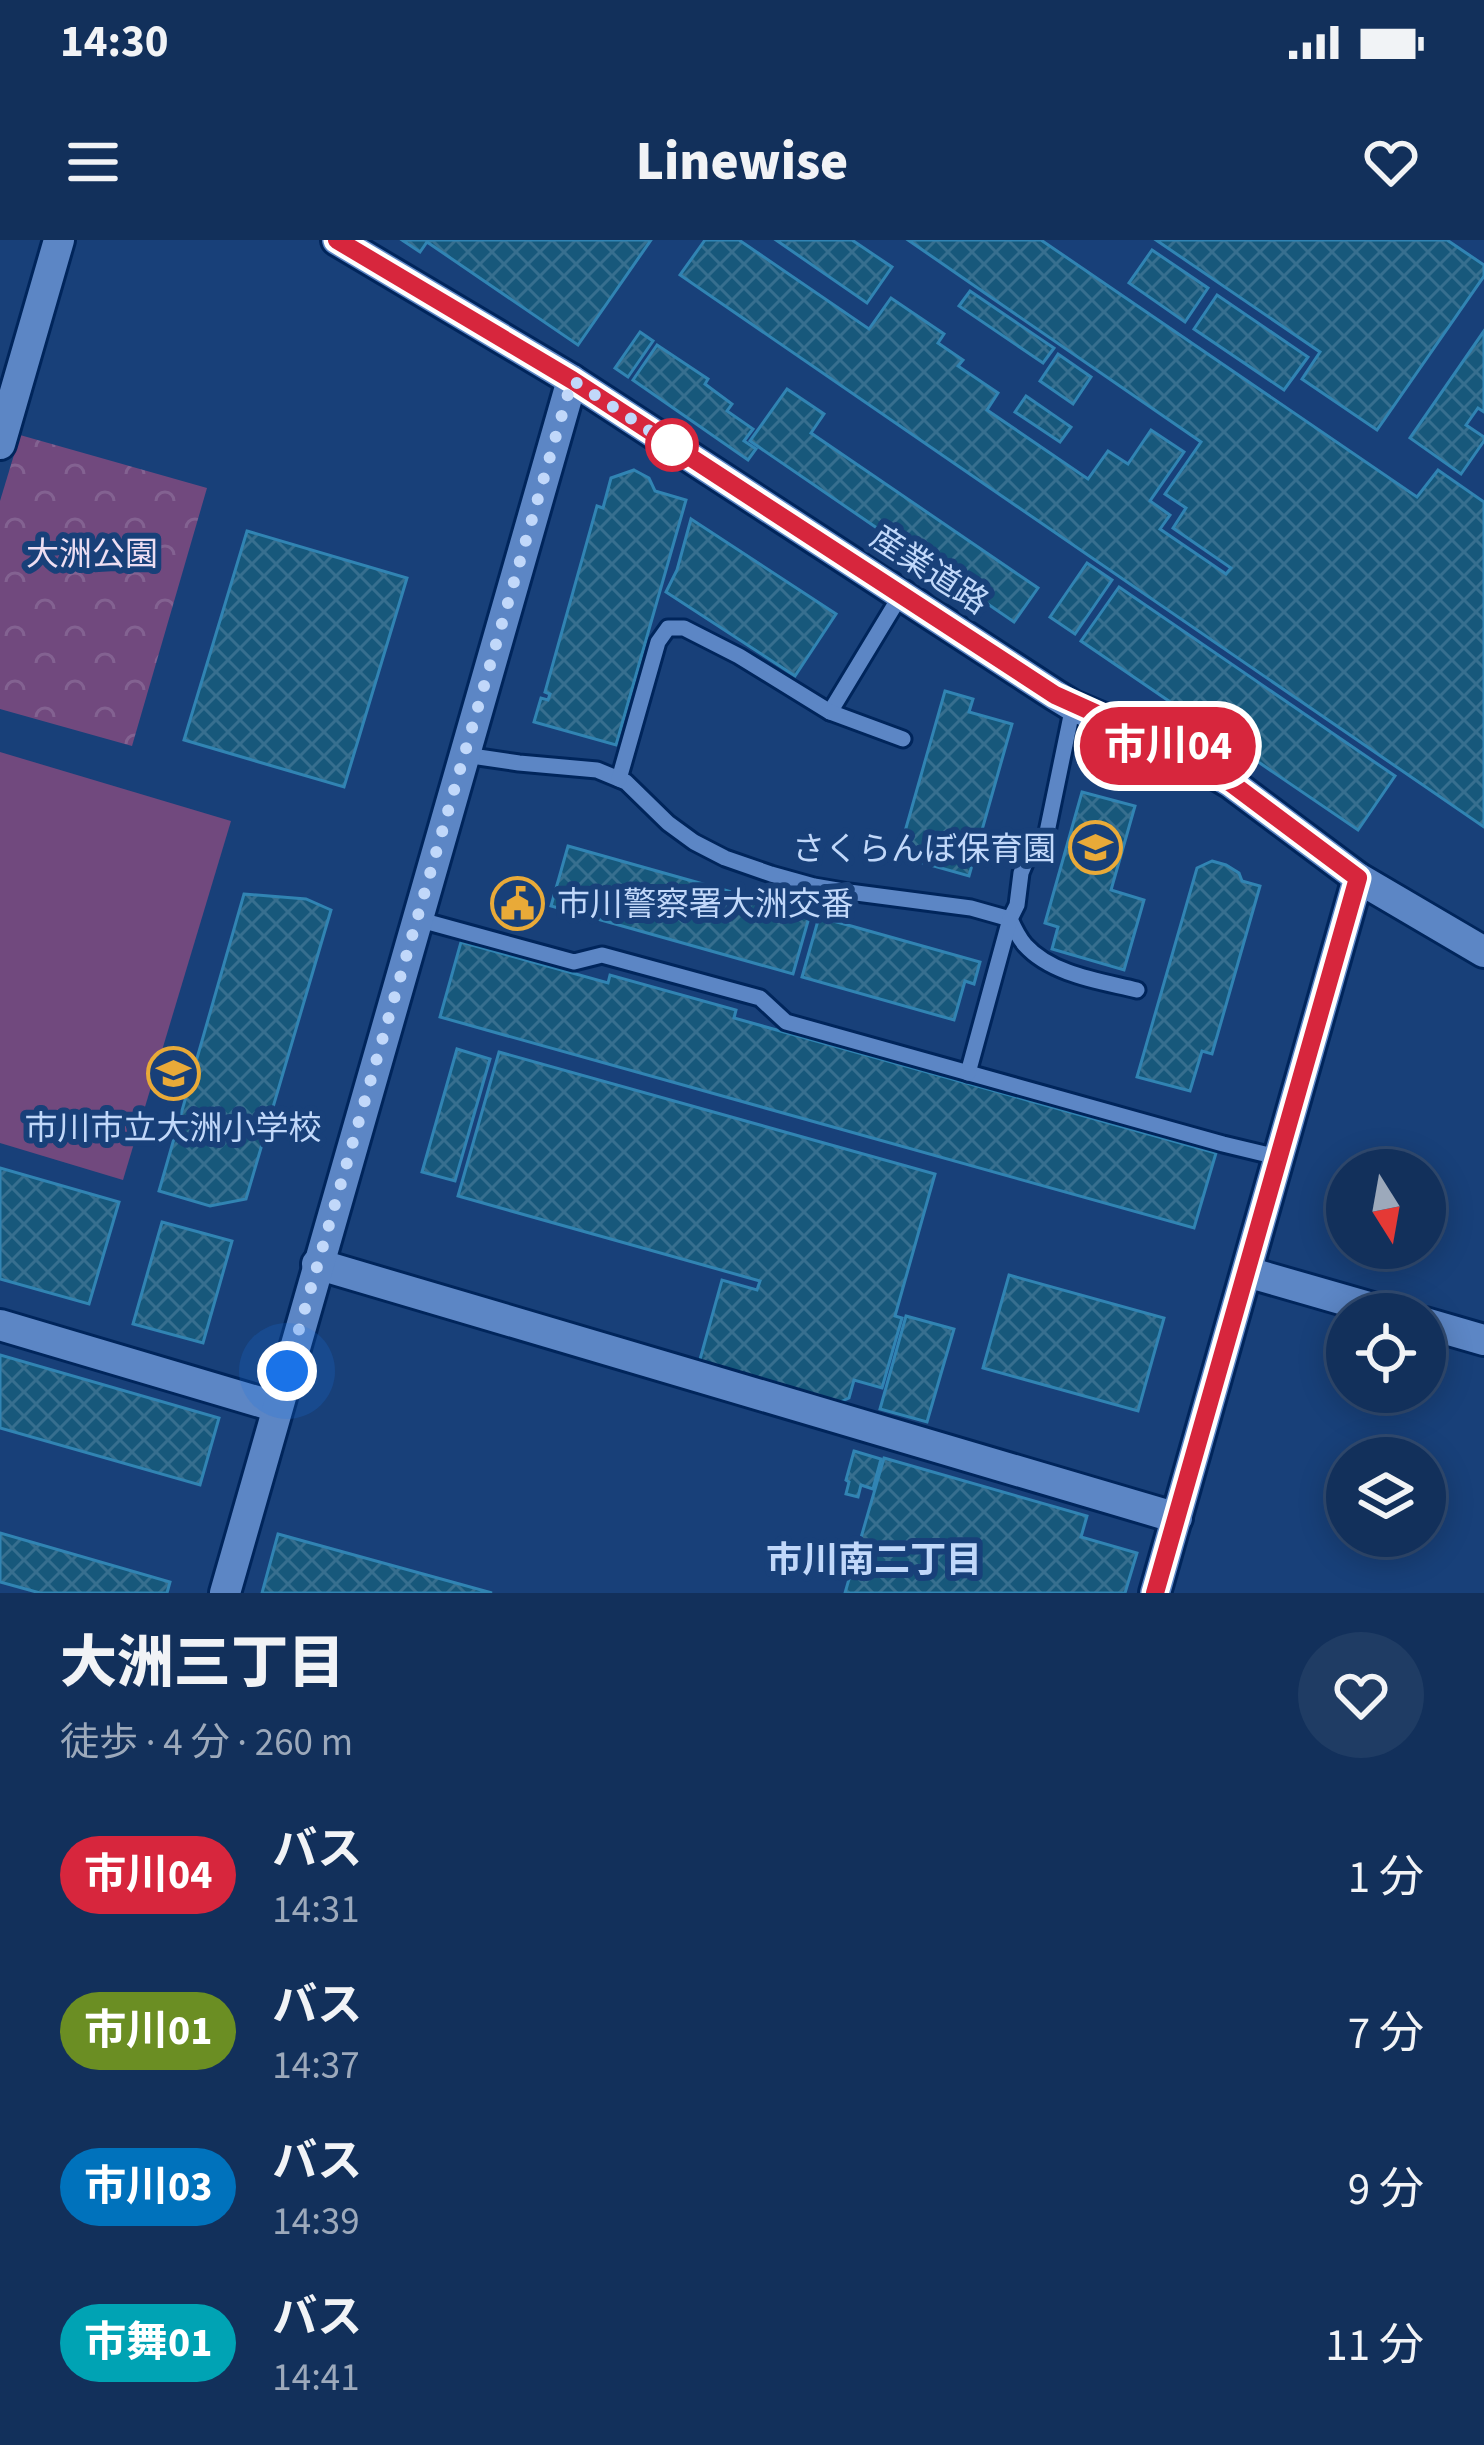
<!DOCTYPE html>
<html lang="ja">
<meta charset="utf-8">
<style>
:root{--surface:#12305b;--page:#1f3c64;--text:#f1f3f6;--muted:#9ca9bb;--line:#314b71}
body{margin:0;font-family:"Source Sans 3","Noto Sans JP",sans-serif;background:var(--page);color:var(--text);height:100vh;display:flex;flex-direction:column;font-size:45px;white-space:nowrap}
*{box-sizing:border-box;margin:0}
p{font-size:39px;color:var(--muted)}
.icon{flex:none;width:66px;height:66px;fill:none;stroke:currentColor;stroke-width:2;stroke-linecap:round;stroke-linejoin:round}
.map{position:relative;height:1353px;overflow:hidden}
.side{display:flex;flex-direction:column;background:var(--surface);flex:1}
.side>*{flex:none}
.badge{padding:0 24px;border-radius:39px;font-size:42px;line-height:78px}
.needle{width:78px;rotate:169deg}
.fabs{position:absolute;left:1326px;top:909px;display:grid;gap:24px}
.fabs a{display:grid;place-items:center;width:120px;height:120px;border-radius:50%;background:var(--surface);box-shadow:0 6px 30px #0003,0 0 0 3px var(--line);font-size:60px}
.you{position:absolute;width:60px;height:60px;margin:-30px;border:9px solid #fff;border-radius:50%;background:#1a73e8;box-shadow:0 0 0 18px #1a73e833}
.map>.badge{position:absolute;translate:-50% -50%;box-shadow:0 0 0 6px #fff}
.round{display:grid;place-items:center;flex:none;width:126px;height:126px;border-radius:63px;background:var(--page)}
.summary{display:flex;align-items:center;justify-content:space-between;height:204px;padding:0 60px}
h1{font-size:57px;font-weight:800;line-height:90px}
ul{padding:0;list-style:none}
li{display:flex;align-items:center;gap:36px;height:156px;padding:0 60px}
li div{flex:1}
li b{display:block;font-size:45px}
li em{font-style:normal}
li .badge{min-width:132px;font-weight:700;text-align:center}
.status{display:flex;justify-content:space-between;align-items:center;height:84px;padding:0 60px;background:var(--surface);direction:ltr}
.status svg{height:33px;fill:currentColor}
header{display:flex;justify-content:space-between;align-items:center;height:156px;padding:0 60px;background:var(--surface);font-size:54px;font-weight:800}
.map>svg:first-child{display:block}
.forest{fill:url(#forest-crowns)}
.pitch{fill:#71497e}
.building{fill:url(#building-cross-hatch);stroke:#3184b3;stroke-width:3}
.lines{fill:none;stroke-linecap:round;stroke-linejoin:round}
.service-casing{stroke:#00255b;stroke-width:21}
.minor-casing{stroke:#00255b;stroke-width:36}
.tertiary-casing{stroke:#00255b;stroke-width:36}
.secondary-casing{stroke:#00255b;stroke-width:36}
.service{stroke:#5c86c5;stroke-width:15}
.minor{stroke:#5c86c5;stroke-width:30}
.tertiary{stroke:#5c86c5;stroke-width:30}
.secondary{stroke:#5c86c5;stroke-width:30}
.line-casing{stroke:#fff;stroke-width:27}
.line{stroke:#d7263d;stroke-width:18}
.walk{stroke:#c1d8fa;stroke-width:12;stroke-dasharray:0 21.6}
.stop-dot{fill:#fff;stroke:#d7263d;stroke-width:6}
.labels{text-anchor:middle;stroke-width:12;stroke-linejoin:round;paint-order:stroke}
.park-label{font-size:33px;fill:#eddef2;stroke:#184079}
.street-label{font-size:33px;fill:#c1d8fa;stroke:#184079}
.poi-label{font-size:33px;fill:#c1d8fa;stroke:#184079;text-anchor:end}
.neighbourhood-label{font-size:36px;font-weight:bold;fill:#c1d8fa;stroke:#184079}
</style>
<div class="status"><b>14:30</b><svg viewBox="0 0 49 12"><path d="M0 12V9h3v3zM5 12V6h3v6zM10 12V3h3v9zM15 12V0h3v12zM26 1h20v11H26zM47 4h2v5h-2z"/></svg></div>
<header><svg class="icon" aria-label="menu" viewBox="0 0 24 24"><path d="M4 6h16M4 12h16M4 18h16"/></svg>Linewise<svg class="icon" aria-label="heart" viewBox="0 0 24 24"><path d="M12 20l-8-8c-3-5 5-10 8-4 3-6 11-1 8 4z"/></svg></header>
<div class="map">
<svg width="1484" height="1353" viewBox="0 0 1484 1353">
<defs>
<pattern id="forest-crowns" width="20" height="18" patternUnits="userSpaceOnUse" patternTransform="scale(3)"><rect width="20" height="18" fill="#71497e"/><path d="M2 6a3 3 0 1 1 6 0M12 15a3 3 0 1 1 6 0" fill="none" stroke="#836291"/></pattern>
<pattern id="building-cross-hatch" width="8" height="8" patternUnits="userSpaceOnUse" patternTransform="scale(3)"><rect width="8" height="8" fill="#17587b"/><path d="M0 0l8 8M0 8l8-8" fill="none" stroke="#376f8f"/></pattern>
</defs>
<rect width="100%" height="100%" fill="#184079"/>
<polygon class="forest" points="20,195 207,248 132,506 0,469 0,261"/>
<polygon class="pitch" points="0,512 231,581 123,940 0,903"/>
<g class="building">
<polygon points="402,0 651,0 578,105 427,2 420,12"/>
<polygon points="705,0 739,0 869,89 891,58 944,94 938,103 963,120 958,126 998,153 987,170 1088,239 1108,211 1128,224 1151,190 1184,212 1150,261 1170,275 1160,289 1226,334 1231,328 1173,288 1186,268 1165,254 1201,202 908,0 1041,0 1417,257 1438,230 1484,262 1484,587 680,35"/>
<polygon points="776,0 852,0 892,27 867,63"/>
<polygon points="1156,0 1447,0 1484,25 1484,36 1377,190 1302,139 1320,112"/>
<polygon points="1152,10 1208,48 1185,82 1129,43"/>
<polygon points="970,51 1054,108 1043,123 959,66"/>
<polygon points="1217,55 1308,117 1284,150 1194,89"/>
<polygon points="1484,91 1484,172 1478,168 1466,185 1484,197 1484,201 1461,234 1410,198"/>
<polygon points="640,92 653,101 628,137 615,128"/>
<polygon points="657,105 708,139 705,144 732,164 727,171 753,189 744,201 756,209 748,220 633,140"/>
<polygon points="1058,114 1091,137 1073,164 1040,141"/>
<polygon points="787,149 824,174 811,193 1038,348 1014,382 750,201"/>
<polygon points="1026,156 1071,187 1060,202 1015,172"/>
<polygon points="634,230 649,238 655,251 686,260 616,505 534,482 541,458 548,460 550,454 545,452 597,266 603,268 611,238"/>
<polygon points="691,279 836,374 795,436 666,352 677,330"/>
<polygon points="247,291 407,338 344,547 184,500"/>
<polygon points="1087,323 1112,340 1075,394 1050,377"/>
<polygon points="1119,347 1395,536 1358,590 1081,401"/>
<polygon points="945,451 973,459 969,472 1012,484 969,636 898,616"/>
<polygon points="1082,552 1135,566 1111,650 1144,660 1124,730 1052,709 1058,687 1045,683"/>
<polygon points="568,606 810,674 793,734 551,666"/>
<polygon points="1212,621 1226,625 1239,633 1242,641 1260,646 1212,814 1202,811 1190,851 1137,837 1197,628"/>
<polygon points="507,643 537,651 529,682 499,675"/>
<polygon points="244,654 306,659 331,670 246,959 210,966 159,951"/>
<polygon points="819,677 980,722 974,744 965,741 954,780 802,737"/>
<polygon points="461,702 608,743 610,735 736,770 734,778 1216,913 1194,988 440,777"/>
<polygon points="457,809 490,819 455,941 422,932"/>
<polygon points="499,812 935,934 895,1076 902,1078 882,1148 854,1140 849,1158 838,1163 699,1123 722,1040 757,1050 760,1041 458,956"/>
<polygon points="0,928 119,962 89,1064 0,1039"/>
<polygon points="162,982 232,1001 203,1103 133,1084"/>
<polygon points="1009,1035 1164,1078 1138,1171 983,1128"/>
<polygon points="906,1076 954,1089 927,1182 880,1169"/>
<polygon points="0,1115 219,1178 200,1245 0,1188"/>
<polygon points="854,1211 881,1219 873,1249 861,1245 858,1257 846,1254 849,1242 846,1240"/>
<polygon points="884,1218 1087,1276 1081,1297 1137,1313 1125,1353 845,1353"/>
<polygon points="0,1293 170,1342 167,1353 40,1353 0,1342"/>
<polygon points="278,1294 492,1353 262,1353"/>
</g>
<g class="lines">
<defs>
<g id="service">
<polyline points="830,472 902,353"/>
<path d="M465,515L519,523L597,530L626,542L668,583L694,602L725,618L771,634L814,646L849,652L971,668L1010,679C1014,688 1019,698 1025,705C1052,735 1101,741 1137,750"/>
<polyline points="619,539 658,402 668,388 684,388 739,416 830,472 903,499"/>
<polyline points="417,679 574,722 602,715 760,758 786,782 1223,904 1281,918"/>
<polyline points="968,833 1010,679 1017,665 1021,633 1028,616 1047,592 1073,466"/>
</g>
<g id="minor">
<polyline points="0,204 59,0"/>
<polyline points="317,1024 1177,1278"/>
<polyline points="1247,1032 1393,1074"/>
<polyline points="1425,1083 1484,1100"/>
<polyline points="0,1085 277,1167"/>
</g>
<g id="tertiary">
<polyline points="225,1353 572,140"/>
<polyline points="1155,1353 1358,638"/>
</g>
<polyline id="secondary" points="337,0 572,140 1055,455 1073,466 1175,509 1231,543 1358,638 1484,712"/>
</defs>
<use href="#service" class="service-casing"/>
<use href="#minor" class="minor-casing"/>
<use href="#tertiary" class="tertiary-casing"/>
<use href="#secondary" class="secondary-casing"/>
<use href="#service" class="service"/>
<use href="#minor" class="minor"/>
<use href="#tertiary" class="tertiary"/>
<use href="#secondary" class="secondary"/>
</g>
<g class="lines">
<defs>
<polyline id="line" points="337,0 572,140 1055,455 1175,509 1231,543 1358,638 1155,1353"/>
</defs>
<use href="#line" class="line-casing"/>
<use href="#line" class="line"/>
<polyline class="walk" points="287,1131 572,140 682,212 672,205"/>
</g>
<defs>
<symbol id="school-ring" viewBox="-11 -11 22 22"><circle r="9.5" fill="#184079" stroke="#e9aa38" stroke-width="1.5"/><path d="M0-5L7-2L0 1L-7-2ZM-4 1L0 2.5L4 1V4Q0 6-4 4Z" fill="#e9aa38"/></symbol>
<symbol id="civic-ring" viewBox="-11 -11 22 22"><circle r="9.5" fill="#184079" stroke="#e9aa38" stroke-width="1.5"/><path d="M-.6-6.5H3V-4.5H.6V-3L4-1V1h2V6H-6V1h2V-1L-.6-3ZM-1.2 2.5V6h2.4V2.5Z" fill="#e9aa38"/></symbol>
</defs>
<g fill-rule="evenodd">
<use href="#school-ring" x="1066" y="578" width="59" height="59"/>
<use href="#civic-ring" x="488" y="634" width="59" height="59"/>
<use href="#school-ring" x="144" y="804" width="59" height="59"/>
</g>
<circle class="stop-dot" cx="672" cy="205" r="24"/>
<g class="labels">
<g class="park-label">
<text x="92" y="325">大洲公園</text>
</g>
<g class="street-label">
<text transform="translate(930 329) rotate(33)" y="12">産業道路</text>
</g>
<g class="poi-label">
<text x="1056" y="620">さくらんぼ保育園</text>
<text x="557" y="675" text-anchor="start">市川警察署大洲交番</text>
<text x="173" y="899" text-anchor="middle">市川市立大洲小学校</text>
</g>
<g class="neighbourhood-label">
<text x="874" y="1332">市川南二丁目</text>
</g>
</g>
</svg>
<div class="fabs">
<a><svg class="needle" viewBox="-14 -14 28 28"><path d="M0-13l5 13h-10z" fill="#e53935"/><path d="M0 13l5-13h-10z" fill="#9ca9bb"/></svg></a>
<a><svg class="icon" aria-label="locate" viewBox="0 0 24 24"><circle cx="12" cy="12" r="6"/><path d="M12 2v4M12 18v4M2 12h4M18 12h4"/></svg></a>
<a><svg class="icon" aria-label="layers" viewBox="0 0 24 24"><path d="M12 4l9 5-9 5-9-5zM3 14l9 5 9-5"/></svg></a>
</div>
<div class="you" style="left:287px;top:1131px"></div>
<b class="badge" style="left:1168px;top:506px;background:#d7263d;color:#fff">市川04</b>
</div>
<section class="side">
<div class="summary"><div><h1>大洲三丁目</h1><p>徒歩 · 4 分 · 260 m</p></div><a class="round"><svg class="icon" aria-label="heart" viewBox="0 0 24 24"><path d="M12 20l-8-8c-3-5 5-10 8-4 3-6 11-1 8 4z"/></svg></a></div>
<ul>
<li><span class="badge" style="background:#d7263d;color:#fff">市川04</span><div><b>バス</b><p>14:31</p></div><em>1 分</em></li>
<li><span class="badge" style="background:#6b8e23;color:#fff">市川01</span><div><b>バス</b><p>14:37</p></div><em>7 分</em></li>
<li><span class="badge" style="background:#0072bc;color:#fff">市川03</span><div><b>バス</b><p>14:39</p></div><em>9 分</em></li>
<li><span class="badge" style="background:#00a3b4;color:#fff">市舞01</span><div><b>バス</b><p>14:41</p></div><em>11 分</em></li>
</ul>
</section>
